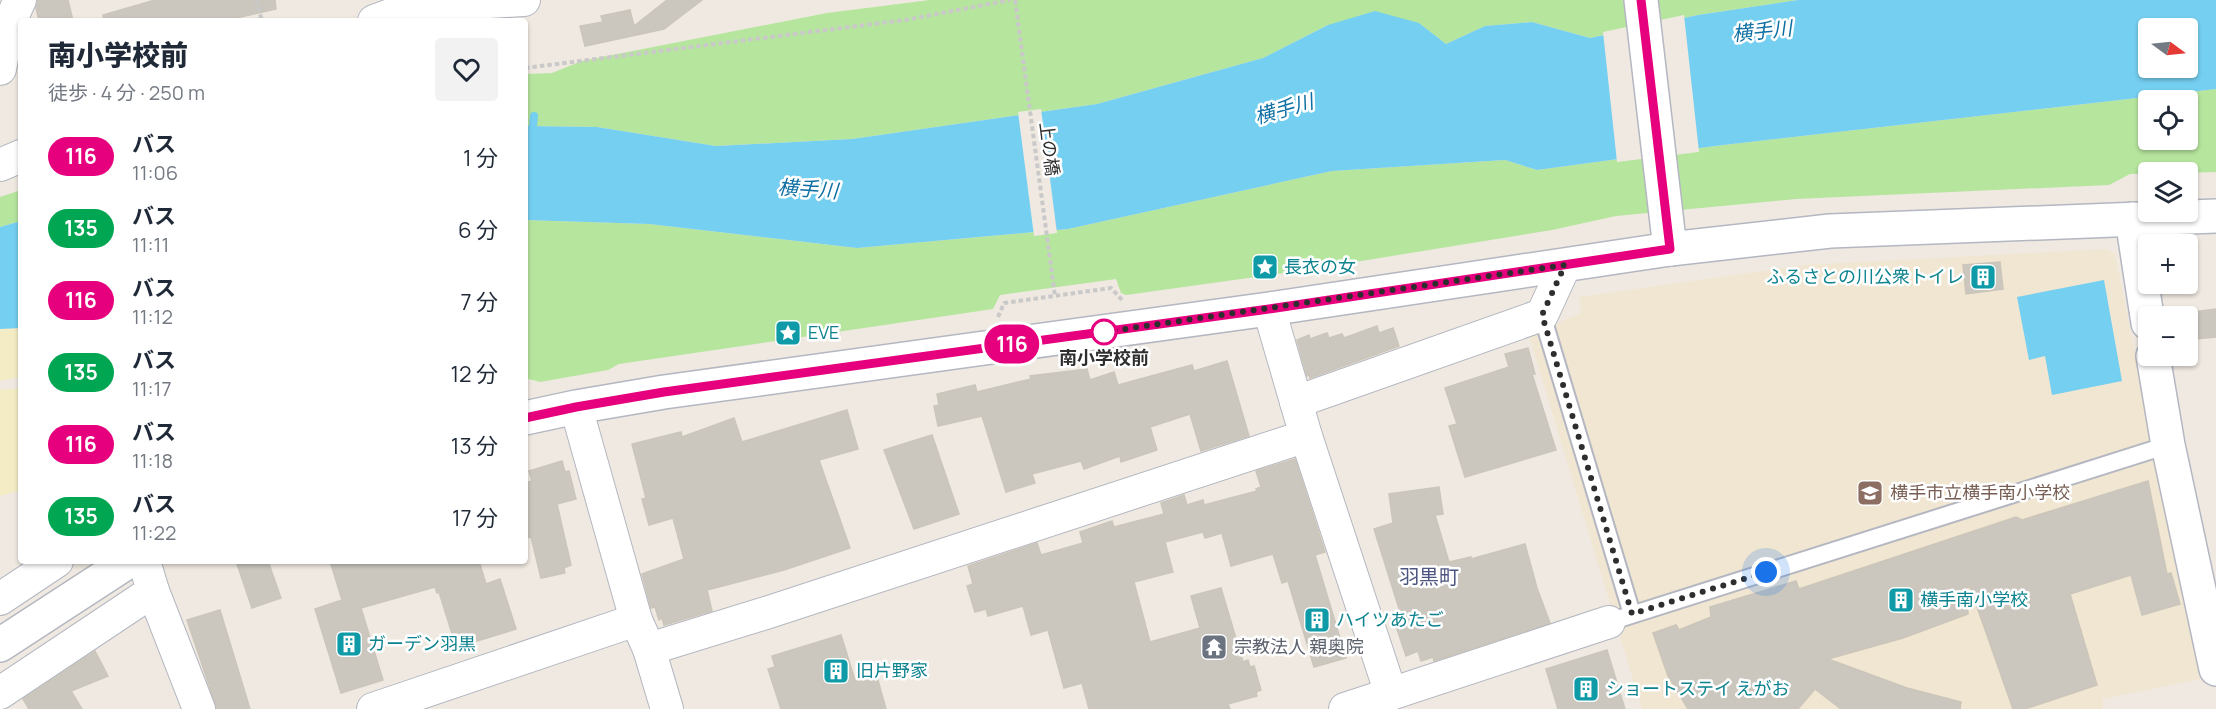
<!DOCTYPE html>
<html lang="ja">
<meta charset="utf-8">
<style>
:root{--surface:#fff;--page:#f2f2f3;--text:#1f2937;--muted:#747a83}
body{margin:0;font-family:Manrope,"Noto Sans JP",sans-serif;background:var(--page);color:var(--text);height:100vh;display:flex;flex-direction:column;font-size:22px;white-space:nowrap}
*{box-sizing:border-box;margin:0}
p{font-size:20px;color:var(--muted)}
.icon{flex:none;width:33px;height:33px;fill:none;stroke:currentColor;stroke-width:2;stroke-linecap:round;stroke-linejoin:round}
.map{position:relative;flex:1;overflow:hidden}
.panel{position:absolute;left:18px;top:18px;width:510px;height:546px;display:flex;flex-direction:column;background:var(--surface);border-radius:6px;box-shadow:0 2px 4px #0004}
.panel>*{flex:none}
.badge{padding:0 12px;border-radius:20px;font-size:21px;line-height:39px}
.needle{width:39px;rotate:105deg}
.tools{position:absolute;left:2138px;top:18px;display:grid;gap:12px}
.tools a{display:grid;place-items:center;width:60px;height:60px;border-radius:6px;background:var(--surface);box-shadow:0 2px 4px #0004;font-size:30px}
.you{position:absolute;width:30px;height:30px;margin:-15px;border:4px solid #fff;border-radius:50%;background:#1a73e8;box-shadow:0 0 0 9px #1a73e833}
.map>.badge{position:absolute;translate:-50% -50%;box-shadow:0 0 0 3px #fff}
.round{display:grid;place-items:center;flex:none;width:63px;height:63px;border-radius:6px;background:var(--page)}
.summary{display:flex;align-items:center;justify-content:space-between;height:102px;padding:0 30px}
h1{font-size:28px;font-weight:800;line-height:45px}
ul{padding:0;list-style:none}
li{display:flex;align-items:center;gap:18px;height:72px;padding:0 30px}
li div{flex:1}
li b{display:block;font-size:22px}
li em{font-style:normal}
li .badge{min-width:66px;font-weight:700;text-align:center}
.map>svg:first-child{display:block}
.education{fill:#f0e6d1}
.green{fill:#b6e59e;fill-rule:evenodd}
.sand{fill:#f3ecc5}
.water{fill:#75cff0;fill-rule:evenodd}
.pier{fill:#efe9e1}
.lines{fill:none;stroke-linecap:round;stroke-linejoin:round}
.stream{stroke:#75cff0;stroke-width:8}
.building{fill:#cbc7bf;stroke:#cbc5ba;stroke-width:1.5}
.lane-casing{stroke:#b4b7c1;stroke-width:20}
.street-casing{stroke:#b4b7c1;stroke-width:34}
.secondary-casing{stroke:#b4b7c1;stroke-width:36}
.path{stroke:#c9c9c9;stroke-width:4;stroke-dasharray:4.5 3;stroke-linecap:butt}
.lane{stroke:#fff;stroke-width:16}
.street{stroke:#fff;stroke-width:32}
.secondary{stroke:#fff;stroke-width:33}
.line-casing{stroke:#fff;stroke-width:14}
.line{stroke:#e6007e;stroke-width:9}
.walk{stroke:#2e2e2e;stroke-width:6;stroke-dasharray:0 10.8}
.stop-dot{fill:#fff;stroke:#e6007e;stroke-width:3}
.labels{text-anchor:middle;stroke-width:5;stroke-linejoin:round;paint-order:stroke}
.street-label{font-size:18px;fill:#2e2e2e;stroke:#fff}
.culture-label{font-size:18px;fill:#0d838f;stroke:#fff;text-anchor:start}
.stop-label{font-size:18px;font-weight:bold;fill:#2e2e2e;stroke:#fff}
.education-label{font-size:18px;fill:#785e54;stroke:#fff;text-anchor:start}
.worship-label{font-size:18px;fill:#5b616d;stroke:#fff;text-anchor:start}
.water-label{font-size:20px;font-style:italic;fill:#0d6fa3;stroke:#fff}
.neighbourhood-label{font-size:20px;fill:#4d5680;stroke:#fff}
</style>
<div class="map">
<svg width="2216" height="709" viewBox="0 0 2216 709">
<rect width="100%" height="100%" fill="#efe9e1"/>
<polygon class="education" points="2106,249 2115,254 2200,679 2103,699 2103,709 1642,709 1529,336 1581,313 1579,297 1804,265"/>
<g class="green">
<polygon points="930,0 1798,0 1698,15 1590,38 1532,22 1485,26 1446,44 1419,23 1328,25 1263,58 1097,104 852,139 716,146 597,127 525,126 525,74 552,73 582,61 827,13"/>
<path d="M2216,89V172L2130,174L2109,185L1796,199L1616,216L1552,230L1306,270L1126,295L1121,293L1116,279L1000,295L993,309L619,364L608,370L540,382L525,378V220L649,224L857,248L1068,229L1332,171L1505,160L1537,170L1715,146ZM2148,100H2187V140H2148Z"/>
<polygon points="21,190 21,221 0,227 0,197"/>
</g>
<g class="sand">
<polygon points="21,328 21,377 0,381 0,329"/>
<polygon points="21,388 21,490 0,496 0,390"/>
</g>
<g class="water">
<path d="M1798,0H2216V89L1715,146L1537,170L1505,160L1332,171L1068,229L857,248L649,224L525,220V126L597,127L716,146L852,139L1097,104L1263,58L1328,25L1375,11L1419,23L1446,44L1485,26L1532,22L1590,38L1698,15ZM2148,28H2187V68H2148Z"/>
<polygon points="21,221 21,328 0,329 0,227"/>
<polygon points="2104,280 2122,381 2052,395 2045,356 2029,360 2017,297"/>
</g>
<g class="pier">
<polygon points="1684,15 1699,152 1617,162 1603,32"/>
<polygon points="1041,109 1057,233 1034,236 1018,112"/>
</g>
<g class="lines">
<polyline class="stream" points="532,136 534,116"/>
</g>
<g class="building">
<polygon points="38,0 68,0 73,21 39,21 36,8"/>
<polygon points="155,0 275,0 276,9 222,21 104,21 103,15"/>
<polygon points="667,0 702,0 664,29 585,46 580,26 603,22 601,16 630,10 634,26"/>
<polygon points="2000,262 2003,289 1966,294 1963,265"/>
<polygon points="2216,309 2216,337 2196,339 2194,312"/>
<polygon points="1377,326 1379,333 1393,328 1399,346 1310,378 1309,375 1307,376 1297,340 1309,335 1310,339 1327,333 1329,338 1342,334 1344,338"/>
<polygon points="1528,348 1535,374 1532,374 1556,450 1465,477 1449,426 1457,424 1445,388 1509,367 1505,354"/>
<polygon points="1227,361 1249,436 1201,451 1190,414 1150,427 1157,450 1121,462 1120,456 1084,469 1081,461 1032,474 1035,483 1006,492 982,416 938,426 934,406 939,405 937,394 975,385 977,392 1031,379 1030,376 1087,369 1090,380 1114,372 1118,385 1192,365 1194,371"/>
<polygon points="847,410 858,449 819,460 850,548 784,570 707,590 712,611 664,625 662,618 659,620 655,607 651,608 642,574 684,559 673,518 649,525 642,499 646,498 632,444 681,432 682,437 734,418 742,442"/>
<polygon points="932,435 959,514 914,529 884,450"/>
<polygon points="1295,459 1325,552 1315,555 1346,658 1314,667 1288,581 1282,583 1273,554 1231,566 1222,533 1205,538 1203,532 1165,542 1173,572 1134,582 1150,642 1200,628 1191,596 1221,588 1243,662 1248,660 1250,667 1254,666 1261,690 1256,692 1257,696 1228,704 1230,709 1089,709 1082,683 1064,688 1048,630 1031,635 1023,606 988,616 986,609 975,612 967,586 973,584 968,566 1037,543 1041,555 1083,543 1080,532 1112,521 1114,527 1164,514 1161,503 1184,495 1187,505 1203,500 1204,505 1257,491 1256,489 1261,487 1256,471"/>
<polygon points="562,461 565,472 569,471 576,499 557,504 571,565 564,568 565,573 541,578 531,537 525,538 525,483 532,481 529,471"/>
<polygon points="2148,481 2167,574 2171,573 2180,604 2142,615 2131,575 2070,594 2097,685 2025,709 2013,709 1970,587 1966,588 1968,614 1903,638 1828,659 1907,688 1961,702 1960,709 1841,709 1815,689 1798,709 1688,709 1668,676 1653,633 1676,625 1679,630 1711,617 1710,607 1796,581 1799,589 2016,517 2022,520"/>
<polygon points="1439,487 1443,514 1435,515 1449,562 1471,557 1471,559 1525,544 1537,588 1550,623 1434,661 1433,657 1421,661 1418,651 1406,656 1393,617 1401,615 1374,529 1393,523 1389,494"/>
<polygon points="236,561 268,561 281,598 252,608"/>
<polygon points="330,561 479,561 486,584 500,579 516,629 477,641 475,633 454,640 439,592 437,593 435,587 361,608 383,680 341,693 315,609 342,600"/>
<polygon points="220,610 250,709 217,709 187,620"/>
<polygon points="841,635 855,680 876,673 886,709 781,709 768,669 775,667 772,656"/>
<polygon points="1607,650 1625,709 1558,709 1546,669"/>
<polygon points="95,651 108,676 71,691 82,709 29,709 23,699"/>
</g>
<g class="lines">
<defs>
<g id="lane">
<polyline points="1542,315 1632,614"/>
<polyline points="1609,622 2168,445"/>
</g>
<g id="street">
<polyline points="374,21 393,14 456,4 524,0"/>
<path d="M0,69C4,46 9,21 20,0"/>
<polyline points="0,165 21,156"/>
<polyline points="1269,309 1306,436 1391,694"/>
<polyline points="1296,402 1542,315 1565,265"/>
<polyline points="576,407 636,620 649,649 667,709"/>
<polyline points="144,561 153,591 199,709"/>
<polyline points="0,599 57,561"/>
<polyline points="649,649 769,612 1306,436"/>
<polyline points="0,693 153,591"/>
<polyline points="373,709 636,620"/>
<polyline points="1345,709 1609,622"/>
</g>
<g id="secondary">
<polyline points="1641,0 1670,249"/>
<polyline points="2132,219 2148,323"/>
<polyline points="2153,356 2168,445 2216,669"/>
<polyline points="525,418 576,407 664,392 1269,309 1670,249 1830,231 2216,216"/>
<polyline points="0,645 129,561"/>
</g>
</defs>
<use href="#lane" class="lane-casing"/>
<use href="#street" class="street-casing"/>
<use href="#secondary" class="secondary-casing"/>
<g class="path">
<polyline points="256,0 262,21"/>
<polyline points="1015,0 1055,296"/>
<polyline points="525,68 905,20 1010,0"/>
<polyline points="998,317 1004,303 1111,288 1122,300"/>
</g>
<use href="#lane" class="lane"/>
<use href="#street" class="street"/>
<use href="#secondary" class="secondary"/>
</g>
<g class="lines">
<defs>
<polyline id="line" points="525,418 576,407 664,392 1269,309 1670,249 1641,0"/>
</defs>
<use href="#line" class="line-casing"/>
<use href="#line" class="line"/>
<polyline class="walk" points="1104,332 1565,265 1542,315 1632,614 1766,572"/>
</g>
<defs>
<symbol id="sight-square" viewBox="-11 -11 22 22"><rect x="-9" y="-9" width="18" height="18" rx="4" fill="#0f9aa8" stroke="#fff"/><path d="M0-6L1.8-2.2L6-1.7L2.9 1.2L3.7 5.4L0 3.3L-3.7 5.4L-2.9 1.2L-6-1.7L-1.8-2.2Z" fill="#fff"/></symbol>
<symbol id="building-square" viewBox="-11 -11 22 22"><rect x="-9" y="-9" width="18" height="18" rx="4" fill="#0f9aa8" stroke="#fff"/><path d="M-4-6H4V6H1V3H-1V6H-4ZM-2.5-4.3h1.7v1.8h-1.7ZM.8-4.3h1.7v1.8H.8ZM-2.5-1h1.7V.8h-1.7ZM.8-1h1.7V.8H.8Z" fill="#fff"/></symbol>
<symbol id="school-square" viewBox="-11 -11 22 22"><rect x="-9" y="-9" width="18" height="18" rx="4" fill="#8d6e63" stroke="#fff"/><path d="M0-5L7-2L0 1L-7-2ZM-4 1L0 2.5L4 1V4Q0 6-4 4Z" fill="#fff"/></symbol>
<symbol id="temple-square" viewBox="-11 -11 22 22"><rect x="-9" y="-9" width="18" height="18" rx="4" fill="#6b7280" stroke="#fff"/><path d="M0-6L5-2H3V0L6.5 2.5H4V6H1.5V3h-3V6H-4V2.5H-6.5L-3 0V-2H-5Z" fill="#fff"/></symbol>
</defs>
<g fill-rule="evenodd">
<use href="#sight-square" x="1250" y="252" width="30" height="30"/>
<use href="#building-square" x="1968" y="262" width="30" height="30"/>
<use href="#sight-square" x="773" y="318" width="30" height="30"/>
<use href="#school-square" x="1855" y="478" width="30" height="30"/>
<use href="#building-square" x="1886" y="585" width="30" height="30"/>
<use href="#building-square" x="1302" y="605" width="30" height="30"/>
<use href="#building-square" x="334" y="629" width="30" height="30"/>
<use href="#temple-square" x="1199" y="632" width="30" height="30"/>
<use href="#building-square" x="821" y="656" width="30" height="30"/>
<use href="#building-square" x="1571" y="674" width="30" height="30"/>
</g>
<circle class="stop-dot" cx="1104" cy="332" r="12"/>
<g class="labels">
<g class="street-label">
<text transform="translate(1049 149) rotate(83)" y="6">上の橋</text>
</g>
<g class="culture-label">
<text x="1284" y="273">長衣の女</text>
<text x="1964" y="283" text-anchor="end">ふるさとの川公衆トイレ</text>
<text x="808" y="339">EVE</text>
<text x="1920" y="606">横手南小学校</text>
<text x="1336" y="626">ハイツあたご</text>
<text x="368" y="650">ガーデン羽黒</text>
<text x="856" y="677">旧片野家</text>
<text x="1606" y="695">ショートステイ えがお</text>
</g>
<g class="stop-label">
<text x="1104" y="364">南小学校前</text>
</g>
<g class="education-label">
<text x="1890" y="499">横手市立横手南小学校</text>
</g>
<g class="worship-label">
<text x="1234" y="653">宗教法人 親奥院</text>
</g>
<g class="water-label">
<text transform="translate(1762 31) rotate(-6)" y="7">横手川</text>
<text transform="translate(1284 109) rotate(-16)" y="7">横手川</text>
<text transform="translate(808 189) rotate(4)" y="7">横手川</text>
</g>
<g class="neighbourhood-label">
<text x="1429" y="584">羽黒町</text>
</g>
</g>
</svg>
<div class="tools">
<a><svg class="needle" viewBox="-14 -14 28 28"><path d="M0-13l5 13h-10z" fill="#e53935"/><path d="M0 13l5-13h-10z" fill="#747a83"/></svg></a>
<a><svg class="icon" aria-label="locate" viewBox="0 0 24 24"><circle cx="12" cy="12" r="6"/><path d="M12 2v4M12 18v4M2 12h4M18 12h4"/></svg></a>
<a><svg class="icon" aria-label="layers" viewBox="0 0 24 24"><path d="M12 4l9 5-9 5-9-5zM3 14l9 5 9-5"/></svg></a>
<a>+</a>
<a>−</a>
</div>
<div class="you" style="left:1766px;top:572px"></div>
<b class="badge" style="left:1012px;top:344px;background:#e6007e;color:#fff">116</b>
<section class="panel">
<div class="summary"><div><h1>南小学校前</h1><p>徒歩 · 4 分 · 250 m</p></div><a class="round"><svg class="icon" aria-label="heart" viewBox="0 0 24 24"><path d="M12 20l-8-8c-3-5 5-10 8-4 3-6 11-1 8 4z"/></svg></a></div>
<ul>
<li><span class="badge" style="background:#e6007e;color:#fff">116</span><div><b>バス</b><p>11:06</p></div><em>1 分</em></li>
<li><span class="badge" style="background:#00a651;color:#fff">135</span><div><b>バス</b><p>11:11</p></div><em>6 分</em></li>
<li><span class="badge" style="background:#e6007e;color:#fff">116</span><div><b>バス</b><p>11:12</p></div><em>7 分</em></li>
<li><span class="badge" style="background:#00a651;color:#fff">135</span><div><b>バス</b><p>11:17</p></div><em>12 分</em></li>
<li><span class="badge" style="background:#e6007e;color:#fff">116</span><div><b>バス</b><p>11:18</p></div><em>13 分</em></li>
<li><span class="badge" style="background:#00a651;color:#fff">135</span><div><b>バス</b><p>11:22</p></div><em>17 分</em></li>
</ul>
</section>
</div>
